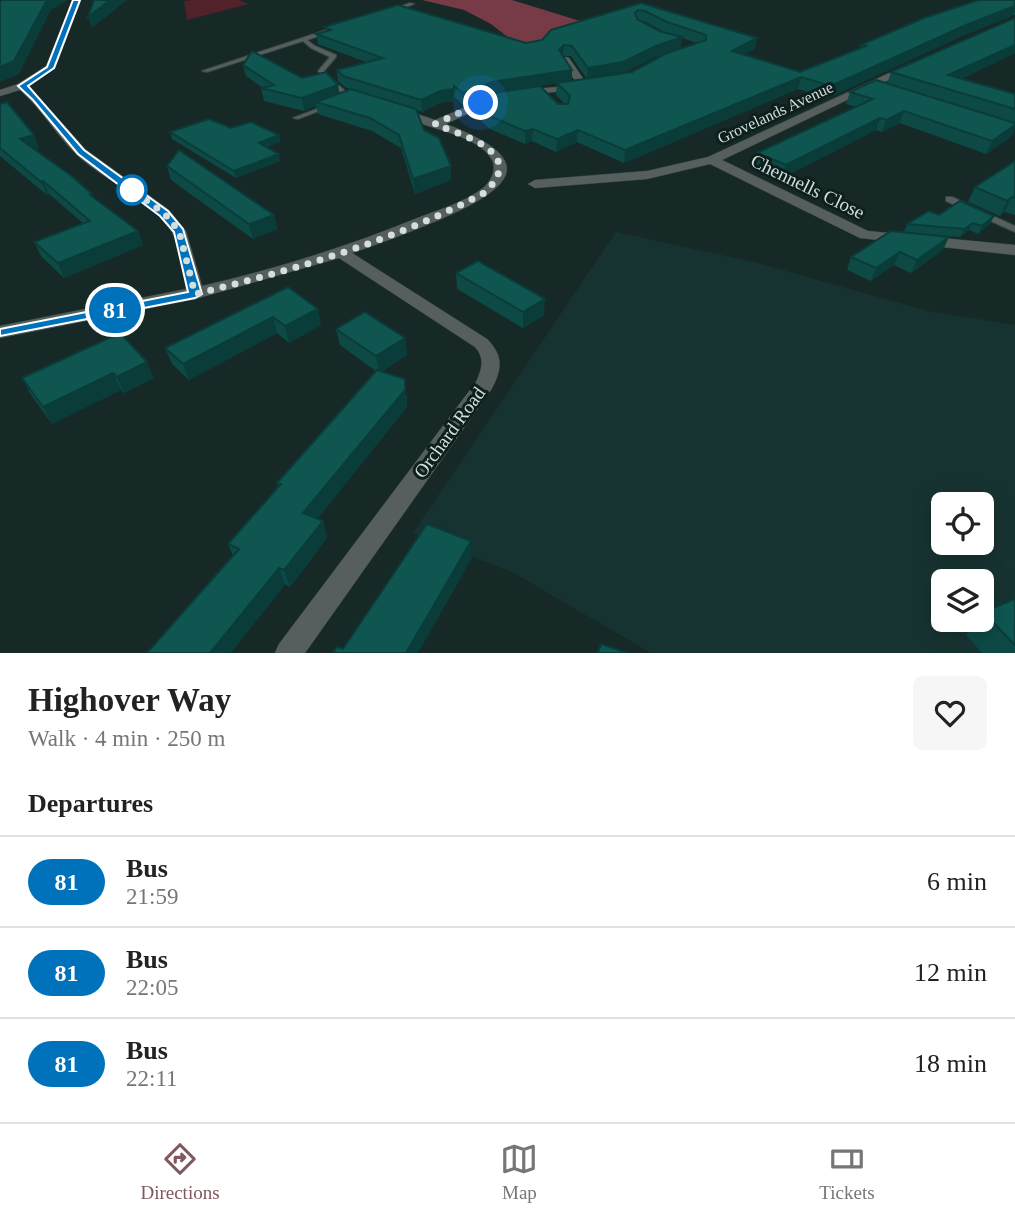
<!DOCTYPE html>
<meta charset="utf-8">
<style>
:root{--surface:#fff;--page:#f6f6f6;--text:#222;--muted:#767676;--line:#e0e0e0;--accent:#80585e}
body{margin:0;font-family:Georgia,serif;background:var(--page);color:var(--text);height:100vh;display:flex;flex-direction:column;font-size:26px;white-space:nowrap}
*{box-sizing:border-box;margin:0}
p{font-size:23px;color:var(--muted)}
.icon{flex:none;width:38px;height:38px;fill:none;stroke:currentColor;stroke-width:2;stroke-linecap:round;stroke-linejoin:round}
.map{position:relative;height:653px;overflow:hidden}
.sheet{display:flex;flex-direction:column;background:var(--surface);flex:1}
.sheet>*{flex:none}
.badge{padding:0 14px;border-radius:23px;font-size:24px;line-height:46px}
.buttons{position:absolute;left:931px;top:492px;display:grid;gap:14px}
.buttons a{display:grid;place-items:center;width:63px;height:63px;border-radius:10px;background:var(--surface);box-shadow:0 4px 18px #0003;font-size:35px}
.you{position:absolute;width:35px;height:35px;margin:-18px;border:5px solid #fff;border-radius:50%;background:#1a73e8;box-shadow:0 0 0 10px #1a73e833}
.map>.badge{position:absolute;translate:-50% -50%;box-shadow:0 0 0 4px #fff}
h2{padding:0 28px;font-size:26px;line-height:63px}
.round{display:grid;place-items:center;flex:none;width:74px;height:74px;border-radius:10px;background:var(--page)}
.headline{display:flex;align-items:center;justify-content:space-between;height:119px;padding:0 28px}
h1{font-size:33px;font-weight:700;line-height:52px}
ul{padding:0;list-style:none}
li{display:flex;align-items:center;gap:21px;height:91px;padding:0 28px;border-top:2px solid var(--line)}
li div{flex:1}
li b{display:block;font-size:26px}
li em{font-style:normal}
li .badge{min-width:77px;font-weight:700;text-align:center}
.tab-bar{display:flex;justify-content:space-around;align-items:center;height:98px;border-top:2px solid var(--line);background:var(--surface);font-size:19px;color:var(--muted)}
.tab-bar a{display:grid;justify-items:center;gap:4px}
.tab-bar .on{color:var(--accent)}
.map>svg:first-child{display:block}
.built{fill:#173331;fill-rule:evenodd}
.green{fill:#52222b}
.forest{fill:#763b46}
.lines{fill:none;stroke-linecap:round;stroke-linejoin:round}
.lane-casing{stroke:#344644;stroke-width:2}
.street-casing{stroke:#344644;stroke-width:1}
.lane{fill:#565f5d;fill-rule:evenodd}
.street{fill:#565f5d;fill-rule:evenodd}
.wall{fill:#0d4a46;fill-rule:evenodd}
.shaded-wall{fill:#0a3c39}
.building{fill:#0f5651;stroke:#0a3c39;stroke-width:2}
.line{fill:#0072bc;stroke:#fff;stroke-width:2}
.walk{stroke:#d3dedd;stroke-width:7;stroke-dasharray:0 12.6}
.stop-dot{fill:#fff;stroke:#0072bc;stroke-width:3.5}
.labels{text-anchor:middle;stroke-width:6;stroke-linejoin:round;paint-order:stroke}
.far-street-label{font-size:16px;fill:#d3dedd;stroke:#0d201e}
.street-label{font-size:19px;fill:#d3dedd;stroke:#0d201e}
</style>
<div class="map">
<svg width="1015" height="653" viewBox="0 0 1015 653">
<rect width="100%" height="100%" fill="#162927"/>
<path class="built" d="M616,232L754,262L928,311L1015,325V653H651L514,573L413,533ZM943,504H982V542H943ZM943,581H982V620H943Z"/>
<polygon class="green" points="191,0 239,0 249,4 187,20 184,1"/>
<polygon class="forest" points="422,0 512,0 593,25 523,49 491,24 464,10"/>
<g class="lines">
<defs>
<g id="lane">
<polygon points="410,3 414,4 393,12 389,11"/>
<polygon points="329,29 331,32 307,40 315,46 336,55 336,57 324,71 345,91 345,93 341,93 318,71 330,57 311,48 303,41 207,72 202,71"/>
<polygon points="327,105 332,106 298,119 293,118"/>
<polygon points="946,197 952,197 1015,226 1015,232 946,201"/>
</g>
<g id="street">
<path d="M73,0H81L55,68L29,86L85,149L169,210L186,231L202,286C276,269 349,246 420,217C441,209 465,202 483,188C491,181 497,170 492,160C478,132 415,128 393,111L399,108L435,120L492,96L501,98L446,124C540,160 515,187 439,220C410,232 382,243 352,253L487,339C504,356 502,370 491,390L305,653H275L279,644L476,382C482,369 485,358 475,347L339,258L195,299L0,338V326L186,289C183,271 181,249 172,232C156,202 102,179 77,155C56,135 42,109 20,90L0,96V90L18,84L46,66Z"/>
<polygon points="566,57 569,58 589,87 588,89 520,95 519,93 524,90 578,85 561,60"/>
<polygon points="911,63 916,66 914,68 722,160 868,231 1015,245 1015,255 860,238 710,164 647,179 535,188 528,184 535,180 647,171 708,157"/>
</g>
</defs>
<use href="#lane" class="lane-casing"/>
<use href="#street" class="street-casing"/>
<use href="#lane" class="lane"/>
<use href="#street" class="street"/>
</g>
<g class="wall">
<path d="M1015,0V15H1014L962,36L828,98L798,89L624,163L577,142L556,152L532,141L525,144L490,129L474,114L473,102L497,93L463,105L454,97V101L440,103L422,112L417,110L424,130L451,180L415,194L401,148L372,131L318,114L316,106L304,111L264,101L261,88H263L246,76L243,65L302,78L340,93L350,89L345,87L338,81L337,70L366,62L318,44L316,34L325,31L324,27L526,43L542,40L641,3L755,49L744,54L800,72L860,49L861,45ZM639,20L644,21L666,33L659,31ZM682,38L697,43L632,72L621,74L655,57L680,48ZM563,56H571L587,79L572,81ZM557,83L556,95L565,104H558L539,86Z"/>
<polygon points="1015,53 961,79 1015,94 1015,128 1012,136 986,154 900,123 882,132 876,130 782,178 754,166 757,153 856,107 846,104 850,92 887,84 891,72"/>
<polygon points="0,104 39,148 34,149 94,198 138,231 143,245 64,278 41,256 34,242 83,223 49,194 47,195 0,156"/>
<polygon points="231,128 279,135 280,142 267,147 280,161 236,178 172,139 170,132"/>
<polygon points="1015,161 1015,215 1004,212 1000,216 968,202 975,187"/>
<polygon points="167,166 274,215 277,229 253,239 171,180"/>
<polygon points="939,215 990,224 978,234 969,230 960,237 904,232 907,224"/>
<polygon points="891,231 943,250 911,273 894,265 871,281 847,270 851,257"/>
<polygon points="456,273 544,315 523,328 457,289"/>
<polygon points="288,287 321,325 289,343 277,333 189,380 172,364 165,348"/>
<polygon points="336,329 405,338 407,355 381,372 407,396 407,407 317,519 323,521 327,538 290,587 233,556 228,544 278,488 277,483 376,371 340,345"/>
<polygon points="120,333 154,378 124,393 121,390 52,424 31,395 22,378"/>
<polygon points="1015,599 1015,653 982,653 966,635 977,620 982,620 982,614 983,612"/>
</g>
<g class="shaded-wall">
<polygon points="47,0 68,0 51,10 19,74 0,82 0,67"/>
<polygon points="110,0 127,0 92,28 88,17"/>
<polygon points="1015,6 1014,15 962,36 828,98 831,86 966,25"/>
<polygon points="682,37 680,48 655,57 622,73 587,79 588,68"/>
<polygon points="757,38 755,49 730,61 732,51"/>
<polygon points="564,45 563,55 559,50"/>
<polygon points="1015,45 1015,53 943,87 948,75"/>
<polygon points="572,70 572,81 493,93 463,105 463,93 492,82"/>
<polygon points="801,77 798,89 624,163 625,150"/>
<polygon points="338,85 340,97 316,102 316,106 304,111 302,98"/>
<polygon points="454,89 454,101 440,103 422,112 421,100 440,91"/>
<polygon points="904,111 900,123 882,132 886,120"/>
<polygon points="880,118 876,130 782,178 786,165"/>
<polygon points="1015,125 1015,128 1012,136 986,154 992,141"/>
<polygon points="533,129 532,141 525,144 525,131"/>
<polygon points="578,130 577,142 556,152 557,139"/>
<polygon points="34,135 39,148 26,151 20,139"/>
<polygon points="279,135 280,142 260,150 259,143"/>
<polygon points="279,154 280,161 236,178 234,171"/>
<polygon points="451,166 451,180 415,194 413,179"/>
<polygon points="43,181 49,194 47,195 41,182"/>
<polygon points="1012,197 1004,212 1000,216 1007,201"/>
<polygon points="274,215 277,229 253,239 249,224"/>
<polygon points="994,216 990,224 978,234 982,226"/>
<polygon points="973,223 969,230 960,237 964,229"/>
<polygon points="138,231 143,245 64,278 58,263"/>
<polygon points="949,237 943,250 911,273 917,260"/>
<polygon points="900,252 894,265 871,281 876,268"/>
<polygon points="545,299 544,315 523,328 523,312"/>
<polygon points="318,309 321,325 289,343 285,326"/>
<polygon points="273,317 277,333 189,380 183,364"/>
<polygon points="405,338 407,355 379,373 376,356"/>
<polygon points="147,362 154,378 124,393 117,377"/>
<polygon points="113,373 121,390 52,424 43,407"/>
<polygon points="405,379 407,407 308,530 303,513"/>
<polygon points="323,521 327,538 290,587 284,570"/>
<polygon points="471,541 472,558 418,653 406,653"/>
<polygon points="279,568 285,585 231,653 210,653"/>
</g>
<g class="building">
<polygon points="3,0 47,0 14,61 0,67 0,1"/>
<polygon points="94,0 110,0 88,17"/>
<polygon points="979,0 1015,0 1015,6 966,25 831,86 801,77 625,150 578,130 557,139 533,129 525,131 490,116 473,102 500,92 540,86 558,104 568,104 570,96 557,83 632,72 665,54 706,40 706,35 667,22 645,11 638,10 635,13 637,19 659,31 682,37 656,46 623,62 588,68 572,46 564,45 559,50 572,70 492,82 463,93 454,86 454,89 440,91 421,100 343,76 337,70 383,58 316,34 331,30 324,27 398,5 526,43 542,40 551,30 641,3 757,38 732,51 800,72 866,46 861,45 924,18"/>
<polygon points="1015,18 1015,45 948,75 1015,94 1015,109 891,72"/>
<polygon points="252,51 302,78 326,72 338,85 302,98 261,88 274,85 243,65"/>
<polygon points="876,80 1015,123 1015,125 992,141 904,111 886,120 880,118 786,165 757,153 873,99 850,92"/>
<polygon points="351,89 416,109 424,130 439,138 451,166 413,179 399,135 370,118 316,102"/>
<polygon points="7,102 34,135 20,139 73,177 92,194 90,195 138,231 58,263 34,242 90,221 43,181 41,182 0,148 0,104"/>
<polygon points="209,119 231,128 251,122 279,135 259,143 279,154 234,171 170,132"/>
<polygon points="179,150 274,215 249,224 167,166"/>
<polygon points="1015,161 1015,198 1012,197 1007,201 975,187"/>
<polygon points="960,201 994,216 982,226 973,223 964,229 907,224 929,211 939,215"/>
<polygon points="891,231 949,237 917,260 900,252 876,268 851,257"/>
<polygon points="478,261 545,299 523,312 456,273"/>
<polygon points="288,287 318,309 285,326 273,317 183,364 165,348"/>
<polygon points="365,312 405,338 376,356 336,329"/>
<polygon points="120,333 147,362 117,377 113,373 43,407 22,378"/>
<polygon points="377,370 405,379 405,390 303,513 323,521 284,570 279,568 210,653 147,653 239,549 228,544 281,484 277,483"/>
<polygon points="427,524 471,541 406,653 333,653 337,647 343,649"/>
<polygon points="1015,599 1015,645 983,612"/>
<polygon points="601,644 627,653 598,653"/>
</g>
<polygon class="line" points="73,0 80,0 54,68 28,86 84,150 168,211 183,229 202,294 195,298 0,336 0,329 188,292 174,232 160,216 78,154 33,100 18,86 47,67"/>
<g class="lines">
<path class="walk" d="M132,190L129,188L164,213L179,231L195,294C294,270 394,241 484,193C528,153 466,137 435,124L481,103"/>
</g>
<circle class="stop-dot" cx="132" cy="190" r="14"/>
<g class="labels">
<g class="far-street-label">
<text transform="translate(775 112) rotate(-25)" y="6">Grovelands Avenue</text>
</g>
<g class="street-label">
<text transform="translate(808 186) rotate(26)" y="7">Chennells Close</text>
<text transform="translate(449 432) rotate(-54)" y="7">Orchard Road</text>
</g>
</g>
</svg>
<div class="buttons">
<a><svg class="icon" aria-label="locate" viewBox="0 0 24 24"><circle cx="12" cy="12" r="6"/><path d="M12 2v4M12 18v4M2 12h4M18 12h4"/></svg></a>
<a><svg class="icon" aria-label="layers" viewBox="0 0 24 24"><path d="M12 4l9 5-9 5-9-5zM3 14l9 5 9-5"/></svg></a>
</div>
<div class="you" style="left:481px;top:103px"></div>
<b class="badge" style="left:115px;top:310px;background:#0072bc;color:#fff">81</b>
</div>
<section class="sheet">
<div class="headline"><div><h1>Highover Way</h1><p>Walk · 4 min · 250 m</p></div><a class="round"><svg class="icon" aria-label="heart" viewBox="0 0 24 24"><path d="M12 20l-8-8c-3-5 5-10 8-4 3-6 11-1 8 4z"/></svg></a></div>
<h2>Departures</h2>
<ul>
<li><span class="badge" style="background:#0072bc;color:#fff">81</span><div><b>Bus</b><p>21:59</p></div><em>6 min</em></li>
<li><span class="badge" style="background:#0072bc;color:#fff">81</span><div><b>Bus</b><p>22:05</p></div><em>12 min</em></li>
<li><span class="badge" style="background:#0072bc;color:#fff">81</span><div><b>Bus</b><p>22:11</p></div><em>18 min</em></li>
</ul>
</section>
<nav class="tab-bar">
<a class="on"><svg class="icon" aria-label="directions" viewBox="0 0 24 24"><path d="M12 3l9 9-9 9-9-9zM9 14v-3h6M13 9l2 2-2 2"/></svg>Directions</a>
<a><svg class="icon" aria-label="map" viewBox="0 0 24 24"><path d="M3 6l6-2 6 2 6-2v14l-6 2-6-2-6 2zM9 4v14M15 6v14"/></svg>Map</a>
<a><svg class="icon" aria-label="tickets" viewBox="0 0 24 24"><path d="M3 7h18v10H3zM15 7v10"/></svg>Tickets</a>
</nav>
